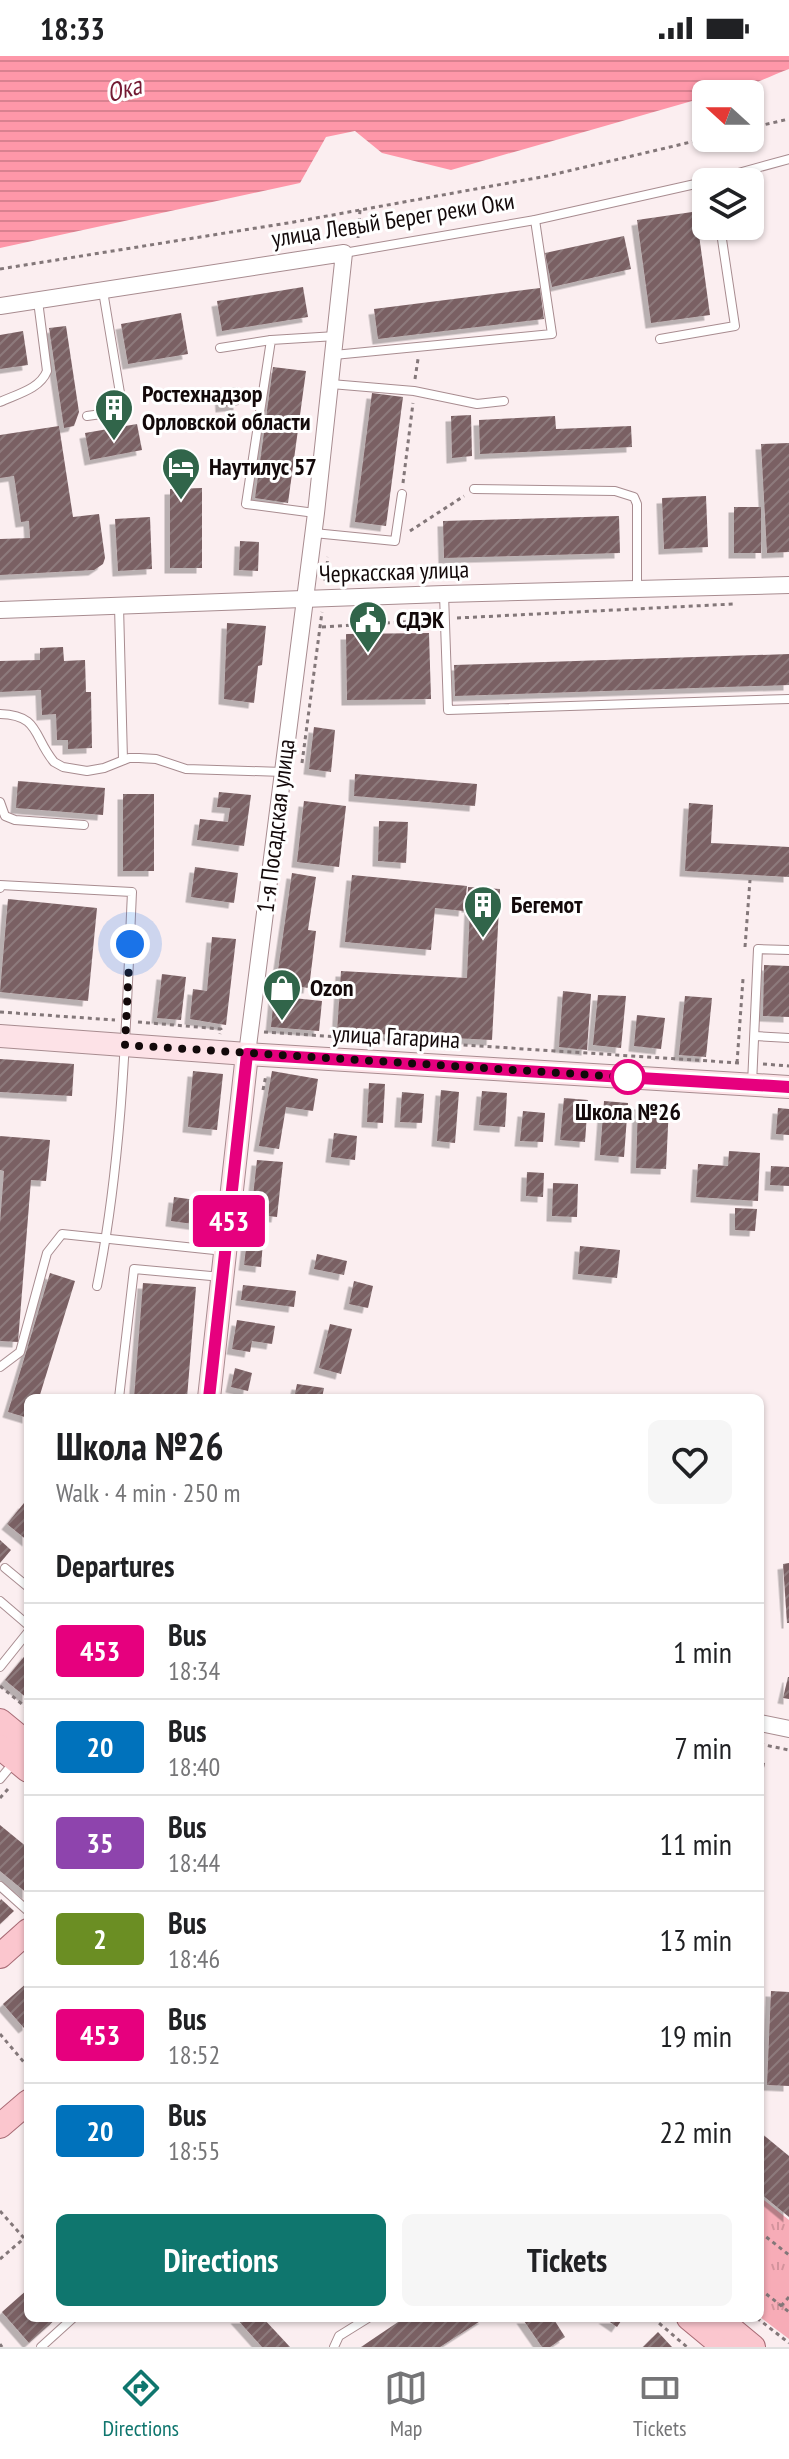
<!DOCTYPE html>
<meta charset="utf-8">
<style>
:root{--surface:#fff;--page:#f6f6f6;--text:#202124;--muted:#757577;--line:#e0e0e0;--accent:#0f766e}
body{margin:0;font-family:"PT Sans Narrow",sans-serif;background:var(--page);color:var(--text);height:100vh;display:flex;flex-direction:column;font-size:30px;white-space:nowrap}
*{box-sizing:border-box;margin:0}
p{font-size:26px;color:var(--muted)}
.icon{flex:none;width:44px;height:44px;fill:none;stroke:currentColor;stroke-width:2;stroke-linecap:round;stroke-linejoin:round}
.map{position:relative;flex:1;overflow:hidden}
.details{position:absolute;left:24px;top:1338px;width:740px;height:928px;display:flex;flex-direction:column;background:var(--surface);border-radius:12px;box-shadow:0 2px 6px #0004}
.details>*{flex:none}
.badge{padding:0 16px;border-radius:6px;font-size:28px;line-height:52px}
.needle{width:52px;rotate:291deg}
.tools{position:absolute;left:692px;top:24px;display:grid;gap:16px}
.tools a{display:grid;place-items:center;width:72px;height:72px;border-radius:12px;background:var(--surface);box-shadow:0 2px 6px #0004;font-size:40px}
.you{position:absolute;width:40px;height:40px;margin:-20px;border:6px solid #fff;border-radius:50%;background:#1a73e8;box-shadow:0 0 0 12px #1a73e833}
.map>.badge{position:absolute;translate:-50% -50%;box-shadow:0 0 0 4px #fff}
h2{padding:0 32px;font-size:30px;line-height:72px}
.round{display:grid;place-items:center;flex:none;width:84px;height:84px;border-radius:12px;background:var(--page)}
.headline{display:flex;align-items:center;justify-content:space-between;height:136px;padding:0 32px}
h1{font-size:38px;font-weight:700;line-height:60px}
.action{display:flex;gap:16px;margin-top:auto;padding:16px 32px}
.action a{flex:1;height:92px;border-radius:12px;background:var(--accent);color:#fff;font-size:32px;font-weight:700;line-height:92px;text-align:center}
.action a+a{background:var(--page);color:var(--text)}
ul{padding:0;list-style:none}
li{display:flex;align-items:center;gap:24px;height:96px;padding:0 32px;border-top:2px solid var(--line)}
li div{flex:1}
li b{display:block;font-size:30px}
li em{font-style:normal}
li .badge{min-width:88px;font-weight:700;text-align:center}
.status{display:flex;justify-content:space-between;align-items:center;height:56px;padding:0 40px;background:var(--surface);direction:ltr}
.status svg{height:22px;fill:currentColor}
.menu{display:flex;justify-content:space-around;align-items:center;height:112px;border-top:2px solid var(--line);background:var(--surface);font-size:22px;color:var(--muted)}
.menu a{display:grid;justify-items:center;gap:4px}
.menu .current{color:var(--accent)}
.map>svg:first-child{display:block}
.park{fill:url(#park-tufts)}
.water{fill:url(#water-rules)}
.building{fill:url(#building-hatch);filter:url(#shadow)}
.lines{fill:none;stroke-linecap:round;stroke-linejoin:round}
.lane-casing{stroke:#a88c90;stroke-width:10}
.street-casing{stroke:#a88c90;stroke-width:18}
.secondary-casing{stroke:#a88c90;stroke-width:24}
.primary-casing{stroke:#a86b75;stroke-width:26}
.path{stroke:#837779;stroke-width:3;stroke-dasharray:4 4;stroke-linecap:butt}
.lane{stroke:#fff;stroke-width:8}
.street{stroke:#fff;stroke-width:16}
.secondary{stroke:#fde2e7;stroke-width:22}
.primary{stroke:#fbc6ce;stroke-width:24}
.line-casing{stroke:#fff;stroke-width:18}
.line{stroke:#e6007e;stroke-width:12}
.walk{stroke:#13090a;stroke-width:8;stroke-dasharray:0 14.4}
.stop-dot{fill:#fff;stroke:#e6007e;stroke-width:4}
.labels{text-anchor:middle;stroke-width:6;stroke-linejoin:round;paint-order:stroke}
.street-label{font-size:24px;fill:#13090a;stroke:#fff}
.poi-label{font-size:24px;font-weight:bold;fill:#13090a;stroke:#fff;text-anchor:start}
.stop-label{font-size:24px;font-weight:bold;fill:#13090a;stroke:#fff}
.water-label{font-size:26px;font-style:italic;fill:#731932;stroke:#fff}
</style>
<div class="status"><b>18:33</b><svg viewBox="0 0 49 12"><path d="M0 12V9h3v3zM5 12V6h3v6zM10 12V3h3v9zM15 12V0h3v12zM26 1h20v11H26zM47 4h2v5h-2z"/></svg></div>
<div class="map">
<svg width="789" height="2291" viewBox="0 0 789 2291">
<defs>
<pattern id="park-tufts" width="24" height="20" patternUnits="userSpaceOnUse" patternTransform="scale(2)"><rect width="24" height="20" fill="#f7acb7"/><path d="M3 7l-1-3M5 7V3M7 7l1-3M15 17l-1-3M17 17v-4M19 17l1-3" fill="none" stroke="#d3939c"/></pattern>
<pattern id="water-rules" width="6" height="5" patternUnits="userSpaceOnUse" patternTransform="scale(2)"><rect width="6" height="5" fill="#fe97a9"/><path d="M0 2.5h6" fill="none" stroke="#d98190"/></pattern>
<pattern id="building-hatch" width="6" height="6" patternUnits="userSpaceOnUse" patternTransform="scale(2)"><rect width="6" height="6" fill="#7a6063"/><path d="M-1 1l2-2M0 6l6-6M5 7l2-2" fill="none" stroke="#8d7a7c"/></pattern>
<filter id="shadow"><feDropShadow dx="-5.5" dy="5.5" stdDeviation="0" flood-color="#0004"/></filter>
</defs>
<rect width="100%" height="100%" fill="#fbeef0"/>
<polygon class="park" points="760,2141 789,2164 789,2283 760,2261"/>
<path class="water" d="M0,0H789V13C763,23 734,38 706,38V41L451,114L382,97L355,75L326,81L300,127L0,192Z"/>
<g class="building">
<polygon points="706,154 706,170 709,170 710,177 699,179 710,259 651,267 637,164"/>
<polygon points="624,180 631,213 552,231 545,197"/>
<polygon points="303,231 308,261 222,275 217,245"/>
<polygon points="540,232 544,263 378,283 374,253"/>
<polygon points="181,257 188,298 128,308 121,268"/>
<polygon points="66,270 79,356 74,370 64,372 49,272"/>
<polygon points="23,275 28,309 0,313 0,279"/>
<polygon points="273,311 306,315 288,447 255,442"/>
<polygon points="238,331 239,349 221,351 220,333"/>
<polygon points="372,337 403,341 386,470 355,466"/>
<polygon points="471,359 472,400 452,402 451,360"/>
<polygon points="555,360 556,373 631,370 632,391 480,398 479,364"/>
<polygon points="137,368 142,394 90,404 85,377"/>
<polygon points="59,370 73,461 99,458 105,502 103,508 94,514 0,519 0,483 30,482 29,465 21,466 14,420 0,422 0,379"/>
<polygon points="789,387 789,496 767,497 761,388"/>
<polygon points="202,432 202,512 170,512 170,433"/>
<polygon points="706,440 708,491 664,493 662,442"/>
<rect x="734" y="451" width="27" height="46"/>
<polygon points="619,460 620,497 444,502 443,465"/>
<polygon points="150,461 152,513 118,515 115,463"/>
<polygon points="240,485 259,486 258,515 239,514"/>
<polygon points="227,567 266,570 262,609 258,610 254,647 224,643"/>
<polygon points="429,577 431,643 347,644 346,578"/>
<polygon points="63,591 64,605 85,604 86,636 91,636 92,692 68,693 68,684 57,684 56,658 42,659 41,634 0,636 0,605 40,604 40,592"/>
<polygon points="789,598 789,629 455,640 454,609"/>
<polygon points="314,671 335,674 331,716 309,713"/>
<polygon points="355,718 477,728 475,750 354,740"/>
<polygon points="18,725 105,732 103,759 16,752"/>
<polygon points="219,736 251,739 244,790 197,784 200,763 228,766 230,752 217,751"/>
<rect x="123" y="738" width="31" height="77"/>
<polygon points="304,745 346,750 339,811 297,806"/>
<polygon points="689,747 713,749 711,787 789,791 789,821 685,815"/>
<polygon points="379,765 408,766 406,807 378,805"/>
<polygon points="195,811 238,817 234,847 191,841"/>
<polygon points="292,817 316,821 308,874 316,875 309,932 276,928"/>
<polygon points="352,819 467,830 464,855 435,852 431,894 345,886"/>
<polygon points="468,831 500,833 492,984 337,976 341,915 467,922 470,851 467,851"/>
<polygon points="8,843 97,852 88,945 0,936"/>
<polygon points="212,881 236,883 226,969 190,963 193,933 207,935"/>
<polygon points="764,909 789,910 789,961 763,960"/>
<polygon points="162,918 186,921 181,964 157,962"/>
<polygon points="563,935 591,938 587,994 559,991"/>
<polygon points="598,939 626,940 621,992 593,989"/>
<polygon points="274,940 322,945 319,975 271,971"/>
<polygon points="685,940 712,942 706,1001 679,999"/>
<polygon points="637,959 665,962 661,993 634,990"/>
<polygon points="0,1003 74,1008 72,1040 0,1036"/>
<polygon points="193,1015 223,1018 217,1074 188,1071"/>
<polygon points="272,1015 318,1023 313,1055 286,1051 279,1093 259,1090"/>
<polygon points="369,1027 385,1028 383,1067 367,1066"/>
<polygon points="441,1034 459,1036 455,1087 437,1085"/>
<polygon points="482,1035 507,1037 505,1071 479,1069"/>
<polygon points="402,1036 424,1038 422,1067 400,1066"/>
<polygon points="564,1042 588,1044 585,1086 560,1084"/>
<polygon points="604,1045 628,1047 624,1101 600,1099"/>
<polygon points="638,1048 669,1049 666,1113 636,1112"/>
<polygon points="778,1052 789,1053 789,1079 776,1078"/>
<polygon points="523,1055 545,1057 543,1086 520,1085"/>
<polygon points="334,1077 357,1080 355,1104 331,1101"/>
<polygon points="0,1080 50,1084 46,1125 31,1124 18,1286 0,1285 0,1167 4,1115 0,1114"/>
<polygon points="729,1095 760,1097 758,1145 696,1141 698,1108 728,1110"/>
<polygon points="257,1104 283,1106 277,1161 251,1158"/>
<polygon points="771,1110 789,1111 789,1130 770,1129"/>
<polygon points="527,1116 544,1117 543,1141 526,1140"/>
<polygon points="553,1127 578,1128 577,1161 552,1160"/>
<polygon points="174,1141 203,1145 200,1169 171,1165"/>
<polygon points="735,1152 757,1153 755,1175 735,1174"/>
<polygon points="247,1184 263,1185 261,1211 244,1209"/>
<polygon points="580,1190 620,1194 617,1222 578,1218"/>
<polygon points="317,1198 347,1205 344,1219 314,1213"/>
<polygon points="50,1217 75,1225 39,1342 28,1342 28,1362 8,1356"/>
<polygon points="354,1225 373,1230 368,1252 349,1248"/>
<polygon points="143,1227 196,1231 187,1342 134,1342"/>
<polygon points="243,1229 296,1235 294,1251 241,1244"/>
<polygon points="237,1264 275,1270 272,1288 252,1285 250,1296 232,1293"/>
<polygon points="330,1268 352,1273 341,1318 319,1312"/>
<polygon points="235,1312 252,1317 248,1335 231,1331"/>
<polygon points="297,1328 324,1332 322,1342 294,1342"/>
<polygon points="24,1447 28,1450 28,1485 7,1468"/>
<polygon points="0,1484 11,1494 0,1507"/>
<polygon points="789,1507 789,1567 787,1567 783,1508"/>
<polygon points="28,1596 28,1643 5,1624"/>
<polygon points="788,1621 789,1621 789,1643 783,1642"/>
<polygon points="760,1706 765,1707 761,1726 760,1726"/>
<polygon points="0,1769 28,1792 28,1838 0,1815"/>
<polygon points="1,1843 14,1855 0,1868 0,1845"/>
<polygon points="28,1926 28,1969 24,1972 3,1948"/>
<polygon points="771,1935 789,1936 789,2030 767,2029"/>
<polygon points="760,2076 789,2100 789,2161 760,2137"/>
<polygon points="28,2233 28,2262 57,2262 29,2287 2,2256"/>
<polygon points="236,2262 263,2262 290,2291 262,2291"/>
<polygon points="404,2262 485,2262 440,2291 361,2291"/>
<polygon points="522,2262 553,2262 565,2281 550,2291 542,2291"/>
<polygon points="604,2262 623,2262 617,2271"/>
<polygon points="658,2276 672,2291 643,2291"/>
</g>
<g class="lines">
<defs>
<g id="lane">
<polyline points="344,197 535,164 713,124 789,103"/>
<polyline points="660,283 735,270 720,170"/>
<polyline points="220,292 271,284"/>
<polyline points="334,299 552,278 535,164"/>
<polyline points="331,328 414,335 477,348 504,345"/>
<path d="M0,346C17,338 40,333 47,315L38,245"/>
<polyline points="87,360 123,355 103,235"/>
<polyline points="474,433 615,435 634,441 637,448 637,532"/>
<polyline points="315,457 246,448 271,284 336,280"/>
<polyline points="314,477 395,485 402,438"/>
<polyline points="444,538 448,654 789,643"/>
<polyline points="119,550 123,704"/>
<path d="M0,658C40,659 33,681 54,706L63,711L87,715L104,712L129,702H139L156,703L186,713L283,716"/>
<polyline points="0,746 5,760 15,764 84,769"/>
<path d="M0,832V829L132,836C126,967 123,1101 97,1230"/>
<polyline points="755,980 789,982"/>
<polyline points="752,1028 758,893 789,894"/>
<polyline points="0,1311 20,1296 47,1197 62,1178 224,1195"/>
<polyline points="119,1342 134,1213 222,1221"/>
<polyline points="5,1512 28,1531"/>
<polyline points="0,1545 28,1569"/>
<polyline points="0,1611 28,1576"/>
<polyline points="0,1723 15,1705"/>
<polyline points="0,1830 28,1855"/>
<polyline points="41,2291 73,2262"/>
<polyline points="334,2291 339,2280 368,2262"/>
</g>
<g id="street">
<polyline points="0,250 344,197 316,457 247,998"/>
<polyline points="0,554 444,538 789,529"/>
<polyline points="760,1667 789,1673"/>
</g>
<g id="secondary">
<polyline points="0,980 247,998 789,1031"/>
<polyline points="209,1342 247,998"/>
</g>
<g id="primary">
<polyline points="0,1665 28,1688"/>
<polyline points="0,1691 28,1714"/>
<polyline points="0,1900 28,1875"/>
<polyline points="0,2070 28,2046"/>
<polyline points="689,2262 724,2291"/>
<polyline points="718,2262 753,2291"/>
</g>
</defs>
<use href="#lane" class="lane-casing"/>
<use href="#street" class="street-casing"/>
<use href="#secondary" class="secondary-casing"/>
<use href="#primary" class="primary-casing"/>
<g class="path">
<polyline points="750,72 789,63"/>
<polyline points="358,182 360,154"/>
<polyline points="0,213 294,166 547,120 708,82"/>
<polyline points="415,323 418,303"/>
<polyline points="403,427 413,347"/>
<polyline points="410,475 464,440"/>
<polyline points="325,525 328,501"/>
<polyline points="457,562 733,548"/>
<polyline points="322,571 434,564"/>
<polyline points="302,707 322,556"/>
<polyline points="745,891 750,824"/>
<polyline points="0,956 115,964"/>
<polyline points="138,966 221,973 220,978"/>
<polyline points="264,976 740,1007"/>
<polyline points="737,1007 743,923"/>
<polyline points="763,1008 789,1010"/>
<polyline points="263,1034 266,1019"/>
<polyline points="0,1630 28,1653"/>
<polyline points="760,1688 789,1694"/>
<polyline points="0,1742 8,1733"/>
<polyline points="0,1978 28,2011"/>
<polyline points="0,2155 24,2182"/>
<polyline points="760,2176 789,2199"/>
<polyline points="0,2203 28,2179"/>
<polyline points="760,2233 789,2256"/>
<polyline points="781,2250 789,2241"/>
<polyline points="653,2262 687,2291"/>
<polyline points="757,2262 789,2287"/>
<polyline points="0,2288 2,2291"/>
</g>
<use href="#lane" class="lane"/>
<use href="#street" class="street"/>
<use href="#secondary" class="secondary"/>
<use href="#primary" class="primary"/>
</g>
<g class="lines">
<defs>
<polyline id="line" points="209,1342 247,998 789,1031"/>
</defs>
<use href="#line" class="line-casing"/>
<use href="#line" class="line"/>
<polyline class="walk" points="130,888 125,989 639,1022 628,1021"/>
</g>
<defs>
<symbol id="building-pin" viewBox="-11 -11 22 30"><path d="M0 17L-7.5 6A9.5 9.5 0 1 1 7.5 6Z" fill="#31654a" stroke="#fff"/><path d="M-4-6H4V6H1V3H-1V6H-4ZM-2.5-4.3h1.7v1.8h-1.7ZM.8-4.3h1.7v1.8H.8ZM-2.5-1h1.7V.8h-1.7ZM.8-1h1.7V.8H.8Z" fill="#fff"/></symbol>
<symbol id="hotel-pin" viewBox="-11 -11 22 30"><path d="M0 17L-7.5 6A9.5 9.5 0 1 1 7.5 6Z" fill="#31654a" stroke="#fff"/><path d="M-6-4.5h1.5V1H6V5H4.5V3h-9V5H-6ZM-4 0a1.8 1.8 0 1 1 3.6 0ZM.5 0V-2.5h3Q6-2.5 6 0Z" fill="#fff"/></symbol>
<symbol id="civic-pin" viewBox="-11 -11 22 30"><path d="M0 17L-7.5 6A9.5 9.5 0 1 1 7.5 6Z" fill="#31654a" stroke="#fff"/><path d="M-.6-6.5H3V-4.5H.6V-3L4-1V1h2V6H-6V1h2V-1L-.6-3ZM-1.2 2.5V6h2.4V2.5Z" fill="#fff"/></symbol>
<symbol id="shop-pin" viewBox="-11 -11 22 30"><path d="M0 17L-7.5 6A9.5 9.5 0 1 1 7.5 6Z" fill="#31654a" stroke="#fff"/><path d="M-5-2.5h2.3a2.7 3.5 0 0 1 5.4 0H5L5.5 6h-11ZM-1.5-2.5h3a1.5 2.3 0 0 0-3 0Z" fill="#fff"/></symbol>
</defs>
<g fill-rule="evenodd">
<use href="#building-pin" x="92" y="330" width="44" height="60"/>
<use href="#hotel-pin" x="159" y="389" width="44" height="60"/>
<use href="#civic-pin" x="346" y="542" width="44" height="60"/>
<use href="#building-pin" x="461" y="827" width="44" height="60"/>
<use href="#shop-pin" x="260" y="910" width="44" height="60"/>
</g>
<circle class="stop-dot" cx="628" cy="1021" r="16"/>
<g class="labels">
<g class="street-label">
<text transform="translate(393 164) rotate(-9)" y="8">улица Левый Берег реки Оки</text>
<text transform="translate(394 516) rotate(-2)" y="8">Черкасская улица</text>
<text transform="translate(276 770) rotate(-83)" y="8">1-я Посадская улица</text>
<text transform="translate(396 981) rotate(3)" y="8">улица Гагарина</text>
</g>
<g class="poi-label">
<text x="142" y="346">Ростехнадзор<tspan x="142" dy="28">Орловской области</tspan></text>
<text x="209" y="419">Наутилус 57</text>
<text x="396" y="572">СДЭК</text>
<text x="511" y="857">Бегемот</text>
<text x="310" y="940">Ozon</text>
</g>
<g class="stop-label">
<text x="628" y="1064">Школа №26</text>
</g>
<g class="water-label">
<text transform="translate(124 33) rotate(-15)" y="9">Ока</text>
</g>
</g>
</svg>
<div class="tools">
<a><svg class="needle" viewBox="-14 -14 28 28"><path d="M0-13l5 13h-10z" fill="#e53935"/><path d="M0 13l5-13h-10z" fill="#757577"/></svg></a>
<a><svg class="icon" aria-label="layers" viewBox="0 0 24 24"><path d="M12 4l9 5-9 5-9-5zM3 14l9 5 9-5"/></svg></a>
</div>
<div class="you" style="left:130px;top:888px"></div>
<b class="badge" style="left:229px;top:1165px;background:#e6007e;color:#fff">453</b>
<section class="details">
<div class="headline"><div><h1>Школа №26</h1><p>Walk · 4 min · 250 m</p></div><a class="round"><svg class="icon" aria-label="heart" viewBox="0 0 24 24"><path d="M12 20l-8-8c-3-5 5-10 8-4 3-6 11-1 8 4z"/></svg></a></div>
<h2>Departures</h2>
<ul>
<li><span class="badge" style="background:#e6007e;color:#fff">453</span><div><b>Bus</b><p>18:34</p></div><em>1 min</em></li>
<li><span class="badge" style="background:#0072bc;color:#fff">20</span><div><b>Bus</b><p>18:40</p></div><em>7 min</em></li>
<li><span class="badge" style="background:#8e44ad;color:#fff">35</span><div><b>Bus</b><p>18:44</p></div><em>11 min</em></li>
<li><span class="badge" style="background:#6b8e23;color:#fff">2</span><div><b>Bus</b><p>18:46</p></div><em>13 min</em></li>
<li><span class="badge" style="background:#e6007e;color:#fff">453</span><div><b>Bus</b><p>18:52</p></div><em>19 min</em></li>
<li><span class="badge" style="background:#0072bc;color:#fff">20</span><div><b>Bus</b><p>18:55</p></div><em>22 min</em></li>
</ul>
<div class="action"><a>Directions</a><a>Tickets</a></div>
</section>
</div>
<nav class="menu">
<a class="current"><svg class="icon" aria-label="directions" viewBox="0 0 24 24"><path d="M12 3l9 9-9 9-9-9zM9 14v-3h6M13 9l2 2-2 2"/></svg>Directions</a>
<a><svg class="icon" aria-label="map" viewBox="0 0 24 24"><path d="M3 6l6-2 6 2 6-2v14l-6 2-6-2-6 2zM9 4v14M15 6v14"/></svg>Map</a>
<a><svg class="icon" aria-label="tickets" viewBox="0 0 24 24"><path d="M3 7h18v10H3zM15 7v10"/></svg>Tickets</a>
</nav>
